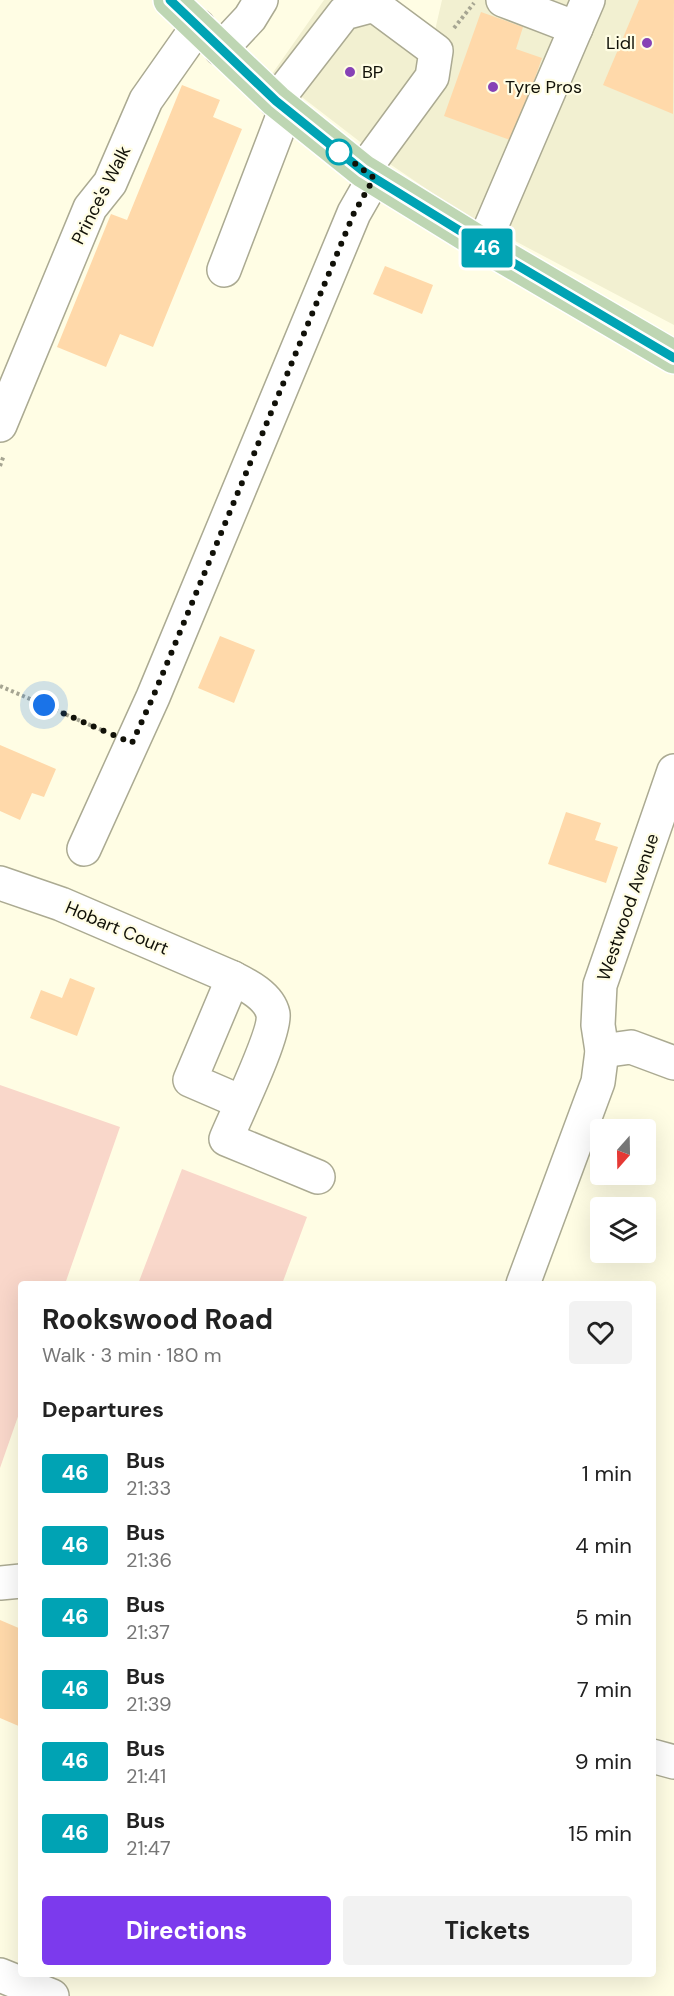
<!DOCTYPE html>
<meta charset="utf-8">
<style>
:root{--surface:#fff;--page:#f2f2f2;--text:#222;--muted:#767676;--accent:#7c3aed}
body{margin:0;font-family:"DM Sans",sans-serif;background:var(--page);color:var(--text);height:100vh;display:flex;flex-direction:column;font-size:22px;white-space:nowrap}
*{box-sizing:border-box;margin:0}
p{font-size:20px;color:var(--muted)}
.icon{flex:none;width:33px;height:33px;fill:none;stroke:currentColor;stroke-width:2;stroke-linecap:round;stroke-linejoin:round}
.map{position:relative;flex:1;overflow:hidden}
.details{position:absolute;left:18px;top:1281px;width:638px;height:696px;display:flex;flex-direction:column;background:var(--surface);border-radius:6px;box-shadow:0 6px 24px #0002}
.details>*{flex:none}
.badge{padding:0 12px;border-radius:4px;font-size:21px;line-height:39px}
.needle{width:39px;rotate:200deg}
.tools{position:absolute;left:590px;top:1119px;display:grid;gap:12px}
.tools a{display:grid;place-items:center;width:66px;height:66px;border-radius:6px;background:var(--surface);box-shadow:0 6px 24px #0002;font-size:30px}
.you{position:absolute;width:30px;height:30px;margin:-15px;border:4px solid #fff;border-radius:50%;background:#1a73e8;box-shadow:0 0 0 9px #1a73e833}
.map>.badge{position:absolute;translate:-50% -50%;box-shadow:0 0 0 3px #fff}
h2{padding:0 24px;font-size:22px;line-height:54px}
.round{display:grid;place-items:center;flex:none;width:63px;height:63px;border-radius:6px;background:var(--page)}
.summary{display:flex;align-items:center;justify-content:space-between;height:102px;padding:0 24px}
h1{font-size:28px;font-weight:700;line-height:45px}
.action{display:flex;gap:12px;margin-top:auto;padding:12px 24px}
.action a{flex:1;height:69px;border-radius:6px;background:var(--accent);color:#fff;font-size:24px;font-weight:700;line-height:69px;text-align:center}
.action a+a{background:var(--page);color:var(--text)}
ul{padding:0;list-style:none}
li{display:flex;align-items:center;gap:18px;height:72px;padding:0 24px}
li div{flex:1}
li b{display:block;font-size:22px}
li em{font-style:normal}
li .badge{min-width:66px;font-weight:700;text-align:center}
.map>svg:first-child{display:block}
.built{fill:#f2f0d1}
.green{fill:#f9d7ca}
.building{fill:#ffd9aa}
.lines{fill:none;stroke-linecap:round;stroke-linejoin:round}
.minor-casing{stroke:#abaa92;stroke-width:36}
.major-casing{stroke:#fff;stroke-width:36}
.path{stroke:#a6a592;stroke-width:4;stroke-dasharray:3 3;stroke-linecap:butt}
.minor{stroke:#fff;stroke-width:33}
.major{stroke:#bed6b3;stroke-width:33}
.line-casing{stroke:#fff;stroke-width:14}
.line{stroke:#00a3b4;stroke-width:9}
.walk{stroke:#111108;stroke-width:6;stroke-dasharray:0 10.8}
.poi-dot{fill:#8642b6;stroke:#fffde4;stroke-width:2}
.stop-dot{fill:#fff;stroke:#00a3b4;stroke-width:3}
.labels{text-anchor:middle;stroke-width:4.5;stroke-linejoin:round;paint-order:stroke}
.poi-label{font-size:18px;fill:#111108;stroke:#fffde4;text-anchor:start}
.street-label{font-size:18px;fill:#111108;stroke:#fffde4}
</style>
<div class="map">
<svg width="674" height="1996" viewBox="0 0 674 1996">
<rect width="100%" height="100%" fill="#fffde4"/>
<polygon class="built" points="324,0 380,0 433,39 442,0 674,0 674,325 462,213 381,158 272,74"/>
<g class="green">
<polygon points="0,1085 120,1127 65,1284 21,1284 21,1408 0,1468"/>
<polygon points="182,1169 307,1217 282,1284 138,1284"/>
</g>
<g class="building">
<polygon points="639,0 674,0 673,114 603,85"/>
<polygon points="481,12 523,27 516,49 542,58 513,141 444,116"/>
<polygon points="182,85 220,100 213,117 242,129 153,347 120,334 106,367 57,347 111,214 127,220"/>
<polygon points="385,266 433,285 422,314 373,294"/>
<polygon points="220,636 255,650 234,703 198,688"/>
<polygon points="0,745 56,769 44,797 32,793 20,820 0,811"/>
<polygon points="566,812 601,823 595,840 618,847 606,883 548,864"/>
<polygon points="70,978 95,988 77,1036 30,1018 41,990 62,998"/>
<polygon points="0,1620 21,1629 21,1727 0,1718"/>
</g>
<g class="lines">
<defs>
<g id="minor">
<polyline points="503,0 576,28"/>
<polyline points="221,49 250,18 261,0"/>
<polyline points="276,101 344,13 374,5 436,51 432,77 363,171"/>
<polyline points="483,245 588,0"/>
<polyline points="224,270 286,108"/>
<polyline points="0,425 90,208 110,183 146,100 198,26"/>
<polyline points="84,849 153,697 354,213 374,178"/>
<path d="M0,883L61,904L233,978C247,985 269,996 273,1014C276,1033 235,1117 226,1139L318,1177"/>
<polyline points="233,978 190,1080 241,1102"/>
<polyline points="602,1051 631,1047 674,1063"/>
<polyline points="523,1284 598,1082 602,1051 598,1025 600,985 674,771"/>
<polyline points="0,1583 21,1581"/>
<polyline points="652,1756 674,1762"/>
<polyline points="0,1975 52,1996"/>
</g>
<polyline id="major" points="170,0 276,101 363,171 483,245 674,357"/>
</defs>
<use href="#minor" class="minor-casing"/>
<use href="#major" class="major-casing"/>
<g class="path">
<polyline points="454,28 474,3"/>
<polyline points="0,466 4,455"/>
<polyline points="0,686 104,731"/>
</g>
<use href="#minor" class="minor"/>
<use href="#major" class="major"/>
</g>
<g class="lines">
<defs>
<polyline id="line" points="170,0 276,101 363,171 483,245 674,358"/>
</defs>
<use href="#line" class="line-casing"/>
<use href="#line" class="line"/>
<polyline class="walk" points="44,705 132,743 153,697 354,213 374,178 332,146 339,152"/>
</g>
<g class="poi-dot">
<circle cx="647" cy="43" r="6"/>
<circle cx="350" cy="72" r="6"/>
<circle cx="493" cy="87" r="6"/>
</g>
<circle class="stop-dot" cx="339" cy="152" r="12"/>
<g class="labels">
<g class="poi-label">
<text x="635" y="49" text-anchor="end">Lidl</text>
<text x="362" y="78">BP</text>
<text x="505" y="93">Tyre Pros</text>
</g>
<g class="street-label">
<text transform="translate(101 195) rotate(-63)" y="6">Prince's Walk</text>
<text transform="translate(628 907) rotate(-71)" y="6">Westwood Avenue</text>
<text transform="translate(117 928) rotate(23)" y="6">Hobart Court</text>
</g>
</g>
</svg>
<div class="tools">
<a><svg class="needle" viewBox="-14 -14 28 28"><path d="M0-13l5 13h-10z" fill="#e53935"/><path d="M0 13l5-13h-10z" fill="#767676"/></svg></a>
<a><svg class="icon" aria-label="layers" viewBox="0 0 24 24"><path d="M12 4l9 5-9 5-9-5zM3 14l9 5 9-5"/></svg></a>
</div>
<div class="you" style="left:44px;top:705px"></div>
<b class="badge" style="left:487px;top:248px;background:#00a3b4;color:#fff">46</b>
<section class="details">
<div class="summary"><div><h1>Rookswood Road</h1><p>Walk · 3 min · 180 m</p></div><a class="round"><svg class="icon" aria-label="heart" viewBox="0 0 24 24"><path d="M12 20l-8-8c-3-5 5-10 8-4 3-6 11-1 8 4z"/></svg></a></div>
<h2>Departures</h2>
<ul>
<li><span class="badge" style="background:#00a3b4;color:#fff">46</span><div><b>Bus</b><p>21:33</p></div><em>1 min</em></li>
<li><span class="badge" style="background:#00a3b4;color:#fff">46</span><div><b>Bus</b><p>21:36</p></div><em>4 min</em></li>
<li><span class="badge" style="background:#00a3b4;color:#fff">46</span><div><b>Bus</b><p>21:37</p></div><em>5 min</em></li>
<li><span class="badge" style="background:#00a3b4;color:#fff">46</span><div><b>Bus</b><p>21:39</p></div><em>7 min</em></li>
<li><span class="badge" style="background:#00a3b4;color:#fff">46</span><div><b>Bus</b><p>21:41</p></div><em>9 min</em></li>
<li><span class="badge" style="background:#00a3b4;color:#fff">46</span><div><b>Bus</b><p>21:47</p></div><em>15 min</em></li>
</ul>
<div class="action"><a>Directions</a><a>Tickets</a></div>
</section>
</div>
